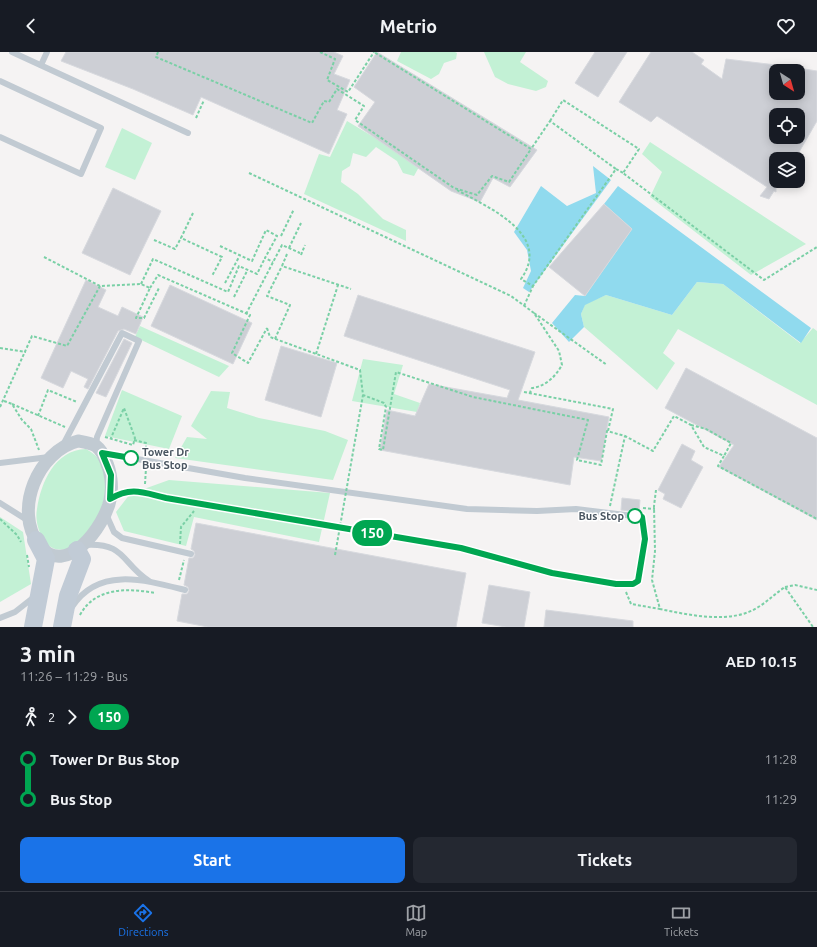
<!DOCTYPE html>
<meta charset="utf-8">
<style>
:root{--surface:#171b24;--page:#242831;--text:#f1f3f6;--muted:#9ea1a6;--line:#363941;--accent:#1a73e8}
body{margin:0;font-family:Ubuntu,sans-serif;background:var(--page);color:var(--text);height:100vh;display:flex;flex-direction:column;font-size:15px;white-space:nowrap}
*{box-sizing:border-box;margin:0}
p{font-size:13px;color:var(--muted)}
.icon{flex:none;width:22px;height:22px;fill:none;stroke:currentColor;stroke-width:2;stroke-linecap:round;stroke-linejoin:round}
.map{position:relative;height:575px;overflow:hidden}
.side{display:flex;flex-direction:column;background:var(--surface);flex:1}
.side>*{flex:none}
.badge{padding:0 8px;border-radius:13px;font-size:14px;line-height:26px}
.needle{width:26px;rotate:143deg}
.tools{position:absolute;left:769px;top:12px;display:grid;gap:8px}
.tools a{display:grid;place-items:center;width:36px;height:36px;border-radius:8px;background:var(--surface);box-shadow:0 2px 10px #0003;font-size:20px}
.map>.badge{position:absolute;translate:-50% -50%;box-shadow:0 0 0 2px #fff}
.legs{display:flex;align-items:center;gap:6px;height:44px;padding:0 20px;font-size:13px}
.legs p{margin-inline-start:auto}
.summary{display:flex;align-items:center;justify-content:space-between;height:68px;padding:0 20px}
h1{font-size:22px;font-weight:700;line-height:30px}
.cta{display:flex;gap:8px;margin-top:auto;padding:8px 20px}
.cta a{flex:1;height:46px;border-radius:8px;background:var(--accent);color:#fff;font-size:16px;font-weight:700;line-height:46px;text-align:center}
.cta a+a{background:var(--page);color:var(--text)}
ul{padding:0 20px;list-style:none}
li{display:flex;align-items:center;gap:14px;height:40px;font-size:15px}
li i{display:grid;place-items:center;width:6px;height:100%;margin:0 5px;background:currentColor}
li i::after{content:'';width:10px;height:10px;margin:-5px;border:3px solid;border-radius:50%;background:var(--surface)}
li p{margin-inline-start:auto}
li:first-child i{background:linear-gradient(#0000 50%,currentColor 0)}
li:last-child i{background:linear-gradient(currentColor 50%,#0000 0)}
header{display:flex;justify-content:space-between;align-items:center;height:52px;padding:0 20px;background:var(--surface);font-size:18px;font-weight:700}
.tabs{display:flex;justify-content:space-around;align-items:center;height:56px;border-top:1px solid var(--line);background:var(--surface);font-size:11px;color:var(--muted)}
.tabs a{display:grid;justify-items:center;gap:2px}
.tabs .on{color:var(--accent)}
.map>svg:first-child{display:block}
.green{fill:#c3f1d5}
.water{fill:#90daee}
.building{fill:#cdcfd5;stroke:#d7d9de;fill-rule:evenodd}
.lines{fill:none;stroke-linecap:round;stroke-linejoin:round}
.path{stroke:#7ad0a6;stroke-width:2;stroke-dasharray:3 2;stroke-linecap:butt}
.lane{stroke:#c1cad2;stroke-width:6}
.street{stroke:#c1cad2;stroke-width:13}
.secondary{stroke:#c1cbd6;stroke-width:18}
.path-bridge{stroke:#7ad0a6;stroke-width:2;stroke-dasharray:3 2;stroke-linecap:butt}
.line-1-casing{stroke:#fff;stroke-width:9}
.line-1{stroke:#00a651;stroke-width:6}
.stop-1-dot{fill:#fff;stroke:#00a651;stroke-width:2}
.labels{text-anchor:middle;stroke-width:3;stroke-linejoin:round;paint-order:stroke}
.stop-label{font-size:11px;font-weight:bold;fill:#4a5661;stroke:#fff;text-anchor:start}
</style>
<header><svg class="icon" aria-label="back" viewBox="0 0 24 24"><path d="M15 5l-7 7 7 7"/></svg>Metrio<svg class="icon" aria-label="heart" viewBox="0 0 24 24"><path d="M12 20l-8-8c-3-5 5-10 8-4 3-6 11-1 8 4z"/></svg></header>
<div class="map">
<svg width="817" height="575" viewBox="0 0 817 575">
<rect width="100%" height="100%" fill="#f5f3f3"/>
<g class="green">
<polygon points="401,0 455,0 457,1 456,7 444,11 439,22 431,27 397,9"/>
<polygon points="484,0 526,0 520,10 548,29 546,35 536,39 508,32 495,25"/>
<polygon points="347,69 420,113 414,124 403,121 397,109 376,95 366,105 353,101 350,114 342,119 341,130 358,142 383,167 406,178 406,189 304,142 319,102 330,105"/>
<polygon points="122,76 152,91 135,128 105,115"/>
<polygon points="650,90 806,192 751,223 650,145 662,120 642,102"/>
<polygon points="697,230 723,232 800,291 813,276 817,279 817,353 678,277 663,301 675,311 657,338 584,275 581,262 585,252 606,243 672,263"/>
<polygon points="140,274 229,314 219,325 135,285"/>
<polygon points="363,307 403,313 394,342 420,351 417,360 352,349"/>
<polygon points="122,338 182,364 169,397 105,384"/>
<polygon points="211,339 230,340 227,356 259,366 325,379 348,388 333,428 175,406 187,385 207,387 191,374"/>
<path d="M86,397C139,423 73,532 43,487C38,478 35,467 37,457C41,430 55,398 86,397Z"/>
<polygon points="169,428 330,441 319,490 194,465 186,494 124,479 116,460 130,442"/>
<polygon points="0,465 23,480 31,532 0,550"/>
</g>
<g class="water">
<polygon points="593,114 611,128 529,240 523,236 531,219 527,198 514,180 541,134 567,154 596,141"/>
<polygon points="618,134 811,276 801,291 723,232 697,230 672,263 606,243 585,253 581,262 584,275 569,290 552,271 575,243 585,244 632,177 604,152"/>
</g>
<g class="building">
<polygon points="66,0 334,0 343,4 334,22 350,28 337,58 347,62 329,102 201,45 193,63 133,37 61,9"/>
<polygon points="377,0 537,98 510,135 493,126 480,150 451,139 358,74 375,50 354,35"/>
<polygon points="595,0 627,0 598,45 575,31"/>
<path d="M651,0H692L704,8L701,12L722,27L726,7L776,13V41H798V16L817,19V69L795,107H776V129H780L776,136V140L774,139L769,147L760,144L767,135L657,64L651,70L619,50ZM776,63H798V85H776Z"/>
<polygon points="113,136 161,159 130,223 82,201"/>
<polygon points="604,152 632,177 585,244 549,215"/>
<polygon points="86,228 106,238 98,255 118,264 122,255 143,265 136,282 124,277 118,279 88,337 84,335 88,327 71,319 63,336 41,326"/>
<polygon points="170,233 252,271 233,312 151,274"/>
<polygon points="358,243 535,300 518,348 609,365 601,409 574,405 570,433 380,398 387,358 415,364 429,332 507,346 510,338 344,284"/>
<polygon points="124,287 132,291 106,345 96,341"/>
<polygon points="281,294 337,311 321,365 265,348"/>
<polygon points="686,316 817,386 817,468 719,415 734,393 665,356"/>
<polygon points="682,392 695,399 691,408 703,415 681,456 663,447 665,442 658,438"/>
<polygon points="622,446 640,448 639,460 621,458"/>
<polygon points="196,471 466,521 456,575 208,575 177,569 182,542 187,542 189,539 188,535 184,533 189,506 193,506 195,503 194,499 191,497"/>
<polygon points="489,533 530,540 524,575 506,575 482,571"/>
<polygon points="546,558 633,569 633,575 544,575"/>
</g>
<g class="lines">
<g class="path">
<polyline points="158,0 156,5 312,71 324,49 329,50 337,37 364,54 355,68 454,136 477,143 492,124 509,130 531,97 374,0"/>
<polyline points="320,0 335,7 327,28 348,40 374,0"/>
<polyline points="196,66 204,48"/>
<polyline points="550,69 563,48 639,97 623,121 764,228 817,195"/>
<polyline points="616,117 623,121"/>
<path d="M249,121L511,244L534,261L559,299L562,313C555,325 546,334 532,336L529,343"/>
<path d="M457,138C487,155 553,182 521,227L533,234L616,117L550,69L531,97"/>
<polyline points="193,161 181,186 222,205 212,224"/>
<polyline points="281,184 294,157"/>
<polyline points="154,188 175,197 181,186"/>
<polyline points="220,194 252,209 266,178 277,184 265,206 273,210"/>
<polyline points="289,196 301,171"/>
<polyline points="287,202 282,214 351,237"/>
<polyline points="301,203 305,193"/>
<polyline points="44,205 100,234 141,232 150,236 136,266 144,266 159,236"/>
<polyline points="225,231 239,205"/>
<polyline points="141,232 153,207 228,240 239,214 257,222 265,206"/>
<polyline points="150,236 158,223 250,263 232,301 248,311 267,276"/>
<polyline points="234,245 247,219"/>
<polyline points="524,254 533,234"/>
<polyline points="534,261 607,313"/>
<polyline points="246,262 282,193 300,201"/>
<polyline points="267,276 270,285 360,318 363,343 384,351 386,355 379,397 383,398 396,320 473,345 588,368 577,408 601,413 607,379 625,384 653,399 674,364 691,373 704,395 724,404 718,414 817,467"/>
<polyline points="275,287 290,253 267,244 282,214"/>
<polyline points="0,296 26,300"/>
<polyline points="316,302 338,233"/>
<polyline points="524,340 613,357 608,379"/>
<polyline points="4,349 12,352 22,368 31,377 39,398"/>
<polyline points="12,352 65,375"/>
<polyline points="0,355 32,284 67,294 100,234"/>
<polyline points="38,364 48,338 77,350"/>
<polyline points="691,373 706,377 731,391 724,404"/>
<polyline points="105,385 133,393 135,386 124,356 111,386"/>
<polyline points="134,388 146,391 146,400"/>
<polyline points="145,432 146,416"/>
<path d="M656,438L654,454L655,499L652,528L660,557C689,563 733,573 760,554C769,548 776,541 785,535L813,575"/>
<polyline points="610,454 625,384"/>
<polyline points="643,456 655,457"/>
<polyline points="0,467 17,483 21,490"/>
<polyline points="180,492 181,475 194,459"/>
<polyline points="27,503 29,515"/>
<polyline points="179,528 184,508"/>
<polyline points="785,535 795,533 817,538"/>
<polyline points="626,540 631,552 660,557"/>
<path d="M80,563C95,535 128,536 155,541"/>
</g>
<g class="lane">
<polyline points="12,0 188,81"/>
<polyline points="41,13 47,0"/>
<polyline points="0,29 101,76 81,122 0,85"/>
<polyline points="63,393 122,281 139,289 97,385 96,394"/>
<path d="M103,401L245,426L467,457L537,459L576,457L642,465L645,487L638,529L633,532H617L552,521L461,496L167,446C145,441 132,434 112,446"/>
<polyline points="0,411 49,405"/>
<polyline points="0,451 27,468"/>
<polyline points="106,462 114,480 122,486 191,502"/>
<path d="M84,493C126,490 121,511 149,529"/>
<path d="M72,555C98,514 146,528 185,538"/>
<polyline points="0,566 15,560 34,545"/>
</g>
<path class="street" d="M78,389C84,390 91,391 96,394C100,397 104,404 106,409C111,420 113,435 110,448C105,473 66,528 39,493C13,458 38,399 78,389Z"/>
<g class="secondary">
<polyline points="33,575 46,507 36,488"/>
<polyline points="62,575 68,544 82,507 77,498"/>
</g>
<polyline class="path-bridge" points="335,503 363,343"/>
</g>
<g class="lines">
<defs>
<path id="line-1" d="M131,406L102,401L111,423L110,447C132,434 144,441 166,446L461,496L552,521L616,532H633L638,529L645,487L642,465L635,464"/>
</defs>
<use href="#line-1" class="line-1-casing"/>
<use href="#line-1" class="line-1"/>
</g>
<g class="stop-1-dot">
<circle cx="131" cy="406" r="7"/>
<circle cx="635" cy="464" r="7"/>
</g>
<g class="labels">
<g class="stop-label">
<text x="142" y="404">Tower Dr<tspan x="142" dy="13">Bus Stop</tspan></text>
<text x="624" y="468" text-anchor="end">Bus Stop</text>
</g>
</g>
</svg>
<div class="tools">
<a><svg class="needle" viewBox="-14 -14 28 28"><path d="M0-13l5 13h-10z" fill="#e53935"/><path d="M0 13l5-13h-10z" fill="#9ea1a6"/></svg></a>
<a><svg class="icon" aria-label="locate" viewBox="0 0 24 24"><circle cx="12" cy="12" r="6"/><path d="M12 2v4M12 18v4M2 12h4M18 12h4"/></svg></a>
<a><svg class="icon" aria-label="layers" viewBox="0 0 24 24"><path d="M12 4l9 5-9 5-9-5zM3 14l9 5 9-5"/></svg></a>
</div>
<b class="badge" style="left:372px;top:481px;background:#00a651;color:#fff">150</b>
</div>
<section class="side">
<div class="summary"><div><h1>3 min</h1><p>11:26 – 11:29 · Bus</p></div><b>AED 10.15</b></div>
<div class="legs"><svg class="icon" aria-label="walk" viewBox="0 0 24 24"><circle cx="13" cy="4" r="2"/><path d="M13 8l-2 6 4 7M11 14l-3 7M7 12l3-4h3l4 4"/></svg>2<svg class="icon" aria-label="forward" viewBox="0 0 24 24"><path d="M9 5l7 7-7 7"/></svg><b class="badge" style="background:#00a651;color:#fff">150</b></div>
<ul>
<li><i style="color:#00a651"></i><b>Tower Dr Bus Stop</b><p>11:28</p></li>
<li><i style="color:#00a651"></i><b>Bus Stop</b><p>11:29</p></li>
</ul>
<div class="cta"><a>Start</a><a>Tickets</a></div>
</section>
<nav class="tabs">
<a class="on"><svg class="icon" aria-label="directions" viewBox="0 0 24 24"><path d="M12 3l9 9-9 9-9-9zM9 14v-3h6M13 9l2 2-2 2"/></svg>Directions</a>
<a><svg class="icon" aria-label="map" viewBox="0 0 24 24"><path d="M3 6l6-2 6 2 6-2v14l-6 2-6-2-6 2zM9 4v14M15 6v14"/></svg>Map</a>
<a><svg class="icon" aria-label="tickets" viewBox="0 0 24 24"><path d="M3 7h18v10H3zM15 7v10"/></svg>Tickets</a>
</nav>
